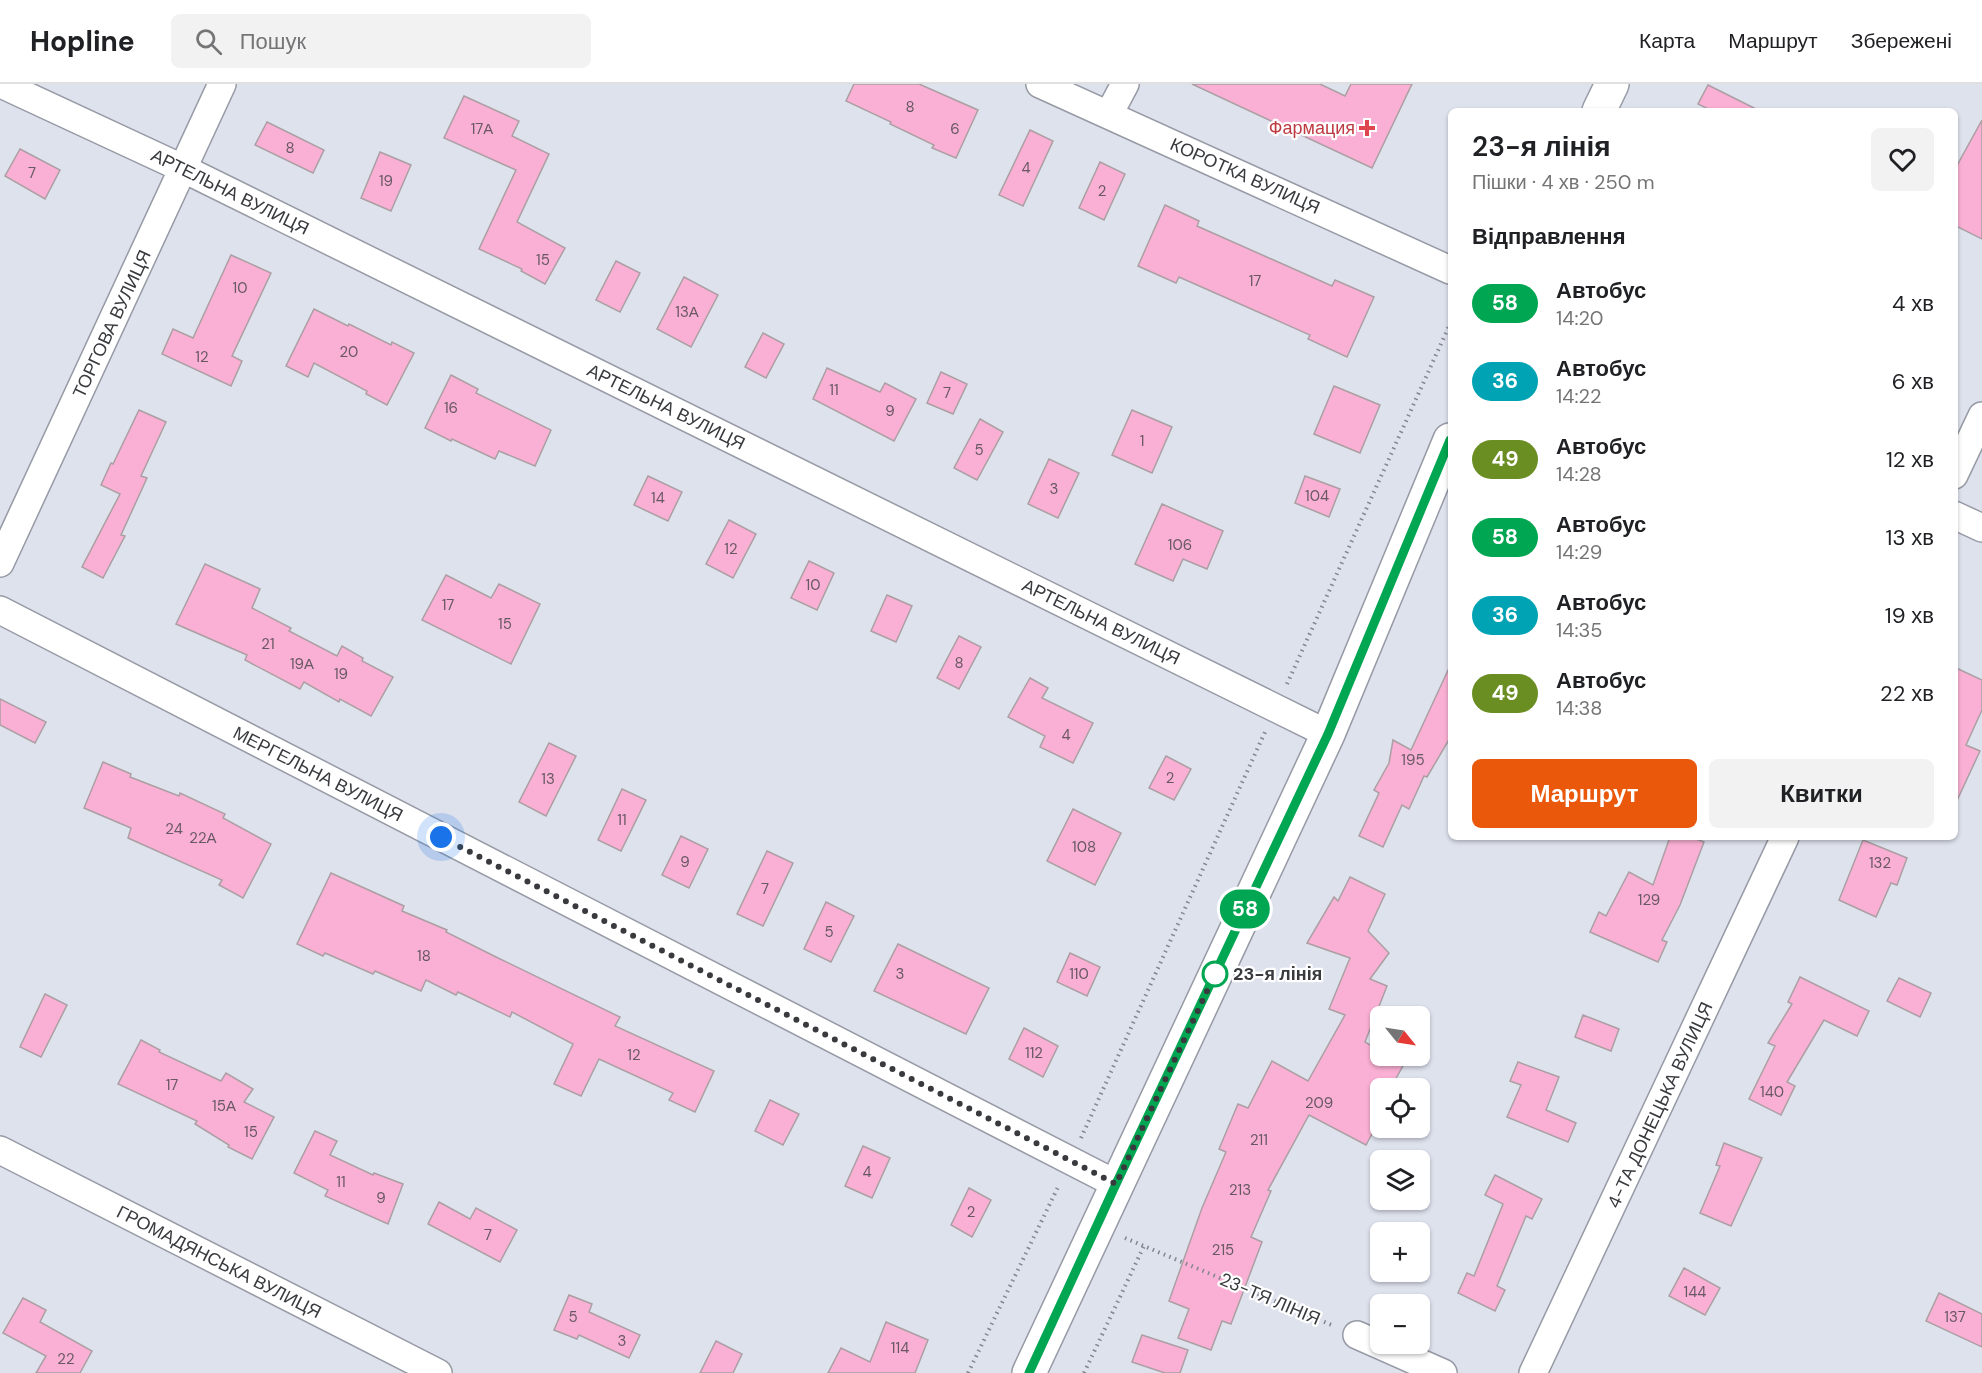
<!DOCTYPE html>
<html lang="uk">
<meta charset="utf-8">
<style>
:root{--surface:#fff;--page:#f2f2f2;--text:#202124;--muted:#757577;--line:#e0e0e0;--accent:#ea580c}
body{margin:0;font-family:"DM Sans",sans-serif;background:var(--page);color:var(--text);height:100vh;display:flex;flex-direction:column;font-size:22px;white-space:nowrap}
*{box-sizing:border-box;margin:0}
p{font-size:20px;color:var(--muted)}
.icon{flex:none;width:33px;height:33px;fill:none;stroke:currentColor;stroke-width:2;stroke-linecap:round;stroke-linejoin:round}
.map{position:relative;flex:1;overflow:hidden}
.sheet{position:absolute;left:1448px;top:24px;width:510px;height:732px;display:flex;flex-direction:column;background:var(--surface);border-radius:9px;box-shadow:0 2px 4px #0004}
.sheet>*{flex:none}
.badge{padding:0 12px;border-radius:20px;font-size:21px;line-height:39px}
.needle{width:39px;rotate:120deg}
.fabs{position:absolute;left:1370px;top:922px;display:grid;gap:12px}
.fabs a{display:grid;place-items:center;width:60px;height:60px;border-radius:9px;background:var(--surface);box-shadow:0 2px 4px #0004;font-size:30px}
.you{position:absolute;width:30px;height:30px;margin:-15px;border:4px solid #fff;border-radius:50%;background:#1a73e8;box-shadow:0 0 0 9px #1a73e833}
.map>.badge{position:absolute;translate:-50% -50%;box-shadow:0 0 0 3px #fff}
h2{padding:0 24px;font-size:22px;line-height:54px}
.round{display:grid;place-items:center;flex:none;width:63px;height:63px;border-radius:9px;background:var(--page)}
.headline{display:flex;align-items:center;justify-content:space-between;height:102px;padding:0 24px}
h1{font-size:28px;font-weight:600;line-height:45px}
.primary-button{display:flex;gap:12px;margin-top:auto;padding:12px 24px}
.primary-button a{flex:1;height:69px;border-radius:9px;background:var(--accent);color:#fff;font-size:24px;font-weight:600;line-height:69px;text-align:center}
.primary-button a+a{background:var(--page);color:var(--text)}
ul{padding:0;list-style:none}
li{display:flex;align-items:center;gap:18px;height:78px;padding:0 24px}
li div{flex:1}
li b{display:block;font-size:22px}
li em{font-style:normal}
li .badge{min-width:66px;font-weight:700;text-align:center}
header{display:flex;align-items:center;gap:36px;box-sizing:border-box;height:84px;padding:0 30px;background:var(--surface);border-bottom:2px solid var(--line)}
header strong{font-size:28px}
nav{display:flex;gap:33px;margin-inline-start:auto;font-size:21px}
.search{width:420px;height:54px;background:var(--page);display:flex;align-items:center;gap:15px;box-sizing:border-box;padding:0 21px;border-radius:9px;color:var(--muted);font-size:22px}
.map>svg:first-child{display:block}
.building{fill:#fab0d4;stroke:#ab9fa4;stroke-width:1.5}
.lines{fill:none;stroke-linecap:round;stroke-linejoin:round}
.minor-casing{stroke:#969aa4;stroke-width:30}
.major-casing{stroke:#969aa4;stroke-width:36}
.path{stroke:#84868e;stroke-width:4;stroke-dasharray:1.5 4.5;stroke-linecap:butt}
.minor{stroke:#fff;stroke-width:27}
.major{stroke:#fff;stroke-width:33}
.line-casing{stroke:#fff;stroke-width:14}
.line{stroke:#00a651;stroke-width:9}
.walk{stroke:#383a3e;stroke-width:6;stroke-dasharray:0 10.8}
.health-dot{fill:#e0444e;stroke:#fff;stroke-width:2}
.stop-dot{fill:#fff;stroke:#00a651;stroke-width:3}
.labels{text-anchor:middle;stroke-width:4.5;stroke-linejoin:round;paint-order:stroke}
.number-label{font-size:15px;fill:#685864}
.health-label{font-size:18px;fill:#be3a42;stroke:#fff;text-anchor:end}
.street-label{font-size:18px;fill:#383a3e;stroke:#fff}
.stop-label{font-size:18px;font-weight:bold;fill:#383a3e;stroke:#fff;text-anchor:start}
</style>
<header>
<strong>Hopline</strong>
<div class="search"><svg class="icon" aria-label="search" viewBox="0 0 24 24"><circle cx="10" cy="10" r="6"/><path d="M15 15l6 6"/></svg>Пошук</div>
<nav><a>Карта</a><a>Маршрут</a><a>Збережені</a></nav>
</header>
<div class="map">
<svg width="1982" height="1289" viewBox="0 0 1982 1289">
<rect width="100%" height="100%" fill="#dee2ed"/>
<g class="building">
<polygon points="854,0 919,0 978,26 956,74 932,64 934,61 890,40 891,38 846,17"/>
<polygon points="1192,0 1320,0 1345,12 1351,0 1412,0 1372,84"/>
<polygon points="1708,1 1760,27 1712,27 1698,20"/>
<polygon points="464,12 519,37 512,52 549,70 517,138 565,164 545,200 521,187 522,185 479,165 516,86 444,54"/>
<polygon points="1982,36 1982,155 1954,141 1954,87"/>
<polygon points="267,38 324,66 313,89 255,61"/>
<polygon points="1030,46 1053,57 1023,122 999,111"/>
<polygon points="20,65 60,86 45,115 5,92"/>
<polygon points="380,68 411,81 391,127 361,114"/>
<polygon points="1100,78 1125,90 1104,136 1079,124"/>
<polygon points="1165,121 1199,137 1197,142 1332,202 1335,196 1374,213 1347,273 1308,255 1310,251 1179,193 1176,199 1138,182"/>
<polygon points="231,171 271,189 232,272 242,277 231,302 162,270 173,245 193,254"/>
<polygon points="616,177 640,189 620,228 596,216"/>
<polygon points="684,193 718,211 691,263 657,245"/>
<polygon points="314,225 348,242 349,240 391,261 392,258 414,269 387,321 366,310 367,307 314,279 308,293 286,282"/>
<polygon points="763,249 784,260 766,294 745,283"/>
<polygon points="827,284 880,308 885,299 916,315 894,357 813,315"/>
<polygon points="941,288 967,300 953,330 927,319"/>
<polygon points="451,291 478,305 476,309 551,346 535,382 499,367 495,375 452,355 451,357 425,344"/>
<polygon points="1334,302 1380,321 1360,369 1314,350"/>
<polygon points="139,326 166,338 141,392 147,394 121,451 125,452 103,494 82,483 120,410 101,401 111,379 113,380"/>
<polygon points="1132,326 1172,343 1152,389 1112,371"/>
<polygon points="980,335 1003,348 977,396 954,384"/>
<polygon points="1049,375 1079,389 1058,434 1028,420"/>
<polygon points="648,392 682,408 668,437 634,421"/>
<polygon points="1305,392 1340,405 1329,433 1295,419"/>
<polygon points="1162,420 1223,447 1207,485 1183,475 1173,497 1135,480"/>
<polygon points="729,436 756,450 733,494 706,480"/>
<polygon points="809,477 834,489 817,526 791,514"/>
<polygon points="205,480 260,505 252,524 291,544 289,547 337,572 342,562 363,574 362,577 393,593 371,632 340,615 339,618 304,598 300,605 245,576 247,571 176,540"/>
<polygon points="446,491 491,514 499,500 540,520 511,580 422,536"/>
<polygon points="887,511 912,522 896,558 871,547"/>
<polygon points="959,552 981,563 959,605 937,594"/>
<polygon points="1450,582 1450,654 1427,693 1424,692 1409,725 1402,721 1383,763 1359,752 1379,709 1374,706 1389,679 1393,656 1411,666"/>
<polygon points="1954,583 1982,596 1982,626 1966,661 1980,667 1954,723"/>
<polygon points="1030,594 1048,604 1042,614 1093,639 1073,679 1040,663 1045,652 1008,633"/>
<polygon points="0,615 46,638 35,659 0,641"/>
<polygon points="549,659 576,672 546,732 519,718"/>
<polygon points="1166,672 1191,685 1174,716 1149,704"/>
<polygon points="103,678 131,690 130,693 179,712 180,709 225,730 223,734 271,760 243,814 219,801 222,796 128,754 131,744 84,724"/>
<polygon points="622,705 646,716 621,767 598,756"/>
<polygon points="1073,725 1121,749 1095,801 1047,777"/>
<polygon points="681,752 708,765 689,804 662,791"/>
<polygon points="1670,753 1691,753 1704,758 1680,821 1662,856 1667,858 1658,878 1590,848 1599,828 1606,832 1629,788 1653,801"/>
<polygon points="1863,756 1907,774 1897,801 1891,799 1876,833 1839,816"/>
<polygon points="767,767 793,779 763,842 737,830"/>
<polygon points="331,789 404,822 402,827 447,846 446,848 494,872 620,933 615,942 714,987 695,1028 669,1016 673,1009 599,975 581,1012 554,1000 573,960 512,928 510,933 458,908 456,911 426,896 421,907 375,887 373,890 325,869 323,872 297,860"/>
<polygon points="1350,793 1385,810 1368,847 1389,869 1370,895 1387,902 1365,958 1380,967 1380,972 1389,972 1404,980 1390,1005 1380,1005 1380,1023 1375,1032 1380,1035 1366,1061 1309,1031 1268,1106 1271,1107 1251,1153 1262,1158 1231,1240 1222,1237 1211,1266 1178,1254 1189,1225 1169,1217 1202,1124 1226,1068 1219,1065 1238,1020 1248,1024 1272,977 1308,997 1345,931 1329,925 1350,874 1307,859 1334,813 1338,817"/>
<polygon points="826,818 854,832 831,878 804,865"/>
<polygon points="898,860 989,904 966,950 874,907"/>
<polygon points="1070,869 1100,883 1087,912 1057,898"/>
<polygon points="1800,893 1869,927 1857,952 1824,936 1787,998 1795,1002 1781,1031 1749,1015 1775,962 1768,959 1792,920 1788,918"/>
<polygon points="1899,894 1931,909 1920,933 1887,917"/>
<polygon points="45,910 67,921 41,973 20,963"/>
<polygon points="1583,931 1619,945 1611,967 1575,953"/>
<polygon points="1024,944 1058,962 1043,993 1009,975"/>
<polygon points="141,956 160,966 159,968 221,997 226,989 253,1005 244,1018 274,1033 252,1075 228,1063 229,1061 195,1040 197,1037 118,1000"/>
<polygon points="1518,978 1559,993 1546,1026 1576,1039 1568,1058 1507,1033 1521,1001 1510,997"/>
<polygon points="770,1016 799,1030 783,1061 755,1047"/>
<polygon points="315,1047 337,1057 330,1071 373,1091 374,1089 403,1100 388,1140 325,1112 328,1106 294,1089"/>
<polygon points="1724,1059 1762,1074 1731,1142 1700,1129 1720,1082 1716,1081"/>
<polygon points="863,1062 890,1074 872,1114 845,1102"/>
<polygon points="1495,1091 1542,1115 1532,1135 1526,1132 1497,1202 1505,1206 1495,1227 1458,1209 1467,1189 1474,1192 1503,1120 1485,1111"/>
<polygon points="969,1104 991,1116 972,1153 951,1141"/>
<polygon points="439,1118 470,1135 476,1124 517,1146 500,1178 428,1140"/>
<polygon points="1684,1184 1720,1204 1705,1231 1669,1212"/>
<polygon points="1939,1209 1982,1230 1982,1263 1926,1237"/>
<polygon points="569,1211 592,1220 589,1228 640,1251 629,1274 579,1251 577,1255 554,1246"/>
<polygon points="23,1214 46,1226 40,1238 92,1267 80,1289 36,1289 46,1272 3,1249"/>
<polygon points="886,1238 928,1256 915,1289 828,1289 841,1264 870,1278"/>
<polygon points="1142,1251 1188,1266 1180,1289 1165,1289 1132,1278"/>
<polygon points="716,1257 742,1270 733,1289 700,1289"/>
</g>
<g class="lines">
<defs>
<g id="minor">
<polyline points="1,0 184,85 1328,650"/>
<polyline points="1040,0 1450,186"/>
<polyline points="1109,30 1125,0"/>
<polyline points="1954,391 1982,332"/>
<polyline points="1954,431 1982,444"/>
<polyline points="0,479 222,0"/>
<polyline points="0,526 1116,1100"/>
<polyline points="0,1066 438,1289"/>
<polyline points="1357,1251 1443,1289"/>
<polyline points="1533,1289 1785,753"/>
</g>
<g id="major">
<polyline points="1599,27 1612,0"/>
<polyline points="1029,1289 1328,650 1450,356"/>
</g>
</defs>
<use href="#minor" class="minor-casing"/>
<use href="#major" class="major-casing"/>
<g class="path">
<polyline points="1287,600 1450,240"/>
<polyline points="1081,1054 1265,648"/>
<polyline points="1125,1154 1334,1242"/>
<polyline points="968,1289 1059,1101"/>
<polyline points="1084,1289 1144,1162"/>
</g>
<use href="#minor" class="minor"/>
<use href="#major" class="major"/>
</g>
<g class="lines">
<defs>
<polyline id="line" points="1029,1289 1116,1100 1328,650 1450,356"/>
</defs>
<use href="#line" class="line-casing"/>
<use href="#line" class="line"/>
<polyline class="walk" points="441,753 1116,1100 1217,886 1215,890"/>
</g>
<path class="health-dot" d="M1364 35h6v6h6v6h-6v6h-6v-6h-6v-6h6z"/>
<circle class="stop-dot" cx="1215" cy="890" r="12"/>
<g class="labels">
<g class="number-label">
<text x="910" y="28">8</text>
<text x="482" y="50">17А</text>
<text x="955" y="50">6</text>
<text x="290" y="69">8</text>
<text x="1026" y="89">4</text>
<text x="32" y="94">7</text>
<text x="386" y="102">19</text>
<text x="1102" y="112">2</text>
<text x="543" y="181">15</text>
<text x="1255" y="202">17</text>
<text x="240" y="209">10</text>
<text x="687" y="233">13А</text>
<text x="349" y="273">20</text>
<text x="202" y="278">12</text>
<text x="834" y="311">11</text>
<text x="947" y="314">7</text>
<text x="451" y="329">16</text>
<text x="890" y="332">9</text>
<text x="1142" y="362">1</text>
<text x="979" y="371">5</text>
<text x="1054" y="410">3</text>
<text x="1317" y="417">104</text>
<text x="658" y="419">14</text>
<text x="1180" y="466">106</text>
<text x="731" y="470">12</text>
<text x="813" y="506">10</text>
<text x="448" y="526">17</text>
<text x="505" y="545">15</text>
<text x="268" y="565">21</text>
<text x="959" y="584">8</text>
<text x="302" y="585">19А</text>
<text x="341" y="595">19</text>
<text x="1066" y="656">4</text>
<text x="1413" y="681">195</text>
<text x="1170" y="699">2</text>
<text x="548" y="700">13</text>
<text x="622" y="741">11</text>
<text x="174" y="750">24</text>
<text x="203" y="759">22А</text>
<text x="1084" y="768">108</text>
<text x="685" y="783">9</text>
<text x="1880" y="784">132</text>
<text x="765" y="810">7</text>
<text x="1649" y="821">129</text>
<text x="829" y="853">5</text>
<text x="424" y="877">18</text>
<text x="900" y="895">3</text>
<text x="1079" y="895">110</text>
<text x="1034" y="974">112</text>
<text x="634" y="976">12</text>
<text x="172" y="1006">17</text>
<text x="1772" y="1013">140</text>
<text x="1319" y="1024">209</text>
<text x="224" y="1027">15А</text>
<text x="251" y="1053">15</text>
<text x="1259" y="1061">211</text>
<text x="867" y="1093">4</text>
<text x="341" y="1103">11</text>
<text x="1240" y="1111">213</text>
<text x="381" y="1119">9</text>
<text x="971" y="1133">2</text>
<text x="488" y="1156">7</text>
<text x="1223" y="1171">215</text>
<text x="1695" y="1213">144</text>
<text x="573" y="1238">5</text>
<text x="1955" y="1238">137</text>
<text x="622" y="1262">3</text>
<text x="900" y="1269">114</text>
<text x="66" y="1280">22</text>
</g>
<g class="health-label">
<text x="1355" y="50">Фармация</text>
</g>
<g class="street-label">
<text transform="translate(1245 92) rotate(24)" y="6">КОРОТКА ВУЛИЦЯ</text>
<text transform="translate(230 108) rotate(26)" y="6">АРТЕЛЬНА ВУЛИЦЯ</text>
<text transform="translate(112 240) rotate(-65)" y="6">ТОРГОВА ВУЛИЦЯ</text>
<text transform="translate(666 323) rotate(26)" y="6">АРТЕЛЬНА ВУЛИЦЯ</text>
<text transform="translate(1101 538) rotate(26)" y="6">АРТЕЛЬНА ВУЛИЦЯ</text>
<text transform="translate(318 690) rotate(27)" y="6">МЕРГЕЛЬНА ВУЛИЦЯ</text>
<text transform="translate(1660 1021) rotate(-65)" y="6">4-ТА ДОНЕЦЬКА ВУЛИЦЯ</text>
<text transform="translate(219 1178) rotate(27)" y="6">ГРОМАДЯНСЬКА ВУЛИЦЯ</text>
<text transform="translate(1270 1215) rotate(23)" y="6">23-ТЯ ЛІНІЯ</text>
</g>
<g class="stop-label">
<text x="1233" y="896">23-я лінія</text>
</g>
</g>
</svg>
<div class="fabs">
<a><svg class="needle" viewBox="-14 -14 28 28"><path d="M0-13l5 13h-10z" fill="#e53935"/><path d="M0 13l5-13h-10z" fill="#757577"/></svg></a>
<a><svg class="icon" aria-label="locate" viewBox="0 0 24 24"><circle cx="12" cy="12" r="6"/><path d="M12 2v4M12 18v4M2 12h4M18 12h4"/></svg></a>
<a><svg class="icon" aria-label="layers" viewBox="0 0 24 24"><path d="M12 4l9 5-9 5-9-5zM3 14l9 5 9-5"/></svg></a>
<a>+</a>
<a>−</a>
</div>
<div class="you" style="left:441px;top:753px"></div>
<b class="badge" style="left:1245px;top:825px;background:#00a651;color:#fff">58</b>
<section class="sheet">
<div class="headline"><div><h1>23-я лінія</h1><p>Пішки · 4 хв · 250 m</p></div><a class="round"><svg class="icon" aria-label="heart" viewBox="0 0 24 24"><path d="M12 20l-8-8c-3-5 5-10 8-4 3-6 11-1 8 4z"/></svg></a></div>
<h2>Відправлення</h2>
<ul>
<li><span class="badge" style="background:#00a651;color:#fff">58</span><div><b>Автобус</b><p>14:20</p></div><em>4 хв</em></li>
<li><span class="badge" style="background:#00a3b4;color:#fff">36</span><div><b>Автобус</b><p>14:22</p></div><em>6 хв</em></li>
<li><span class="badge" style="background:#6b8e23;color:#fff">49</span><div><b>Автобус</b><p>14:28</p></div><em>12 хв</em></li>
<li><span class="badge" style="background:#00a651;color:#fff">58</span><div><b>Автобус</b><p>14:29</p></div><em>13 хв</em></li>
<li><span class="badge" style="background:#00a3b4;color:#fff">36</span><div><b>Автобус</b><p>14:35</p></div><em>19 хв</em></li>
<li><span class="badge" style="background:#6b8e23;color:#fff">49</span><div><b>Автобус</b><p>14:38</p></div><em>22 хв</em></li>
</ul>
<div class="primary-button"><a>Маршрут</a><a>Квитки</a></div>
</section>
</div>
